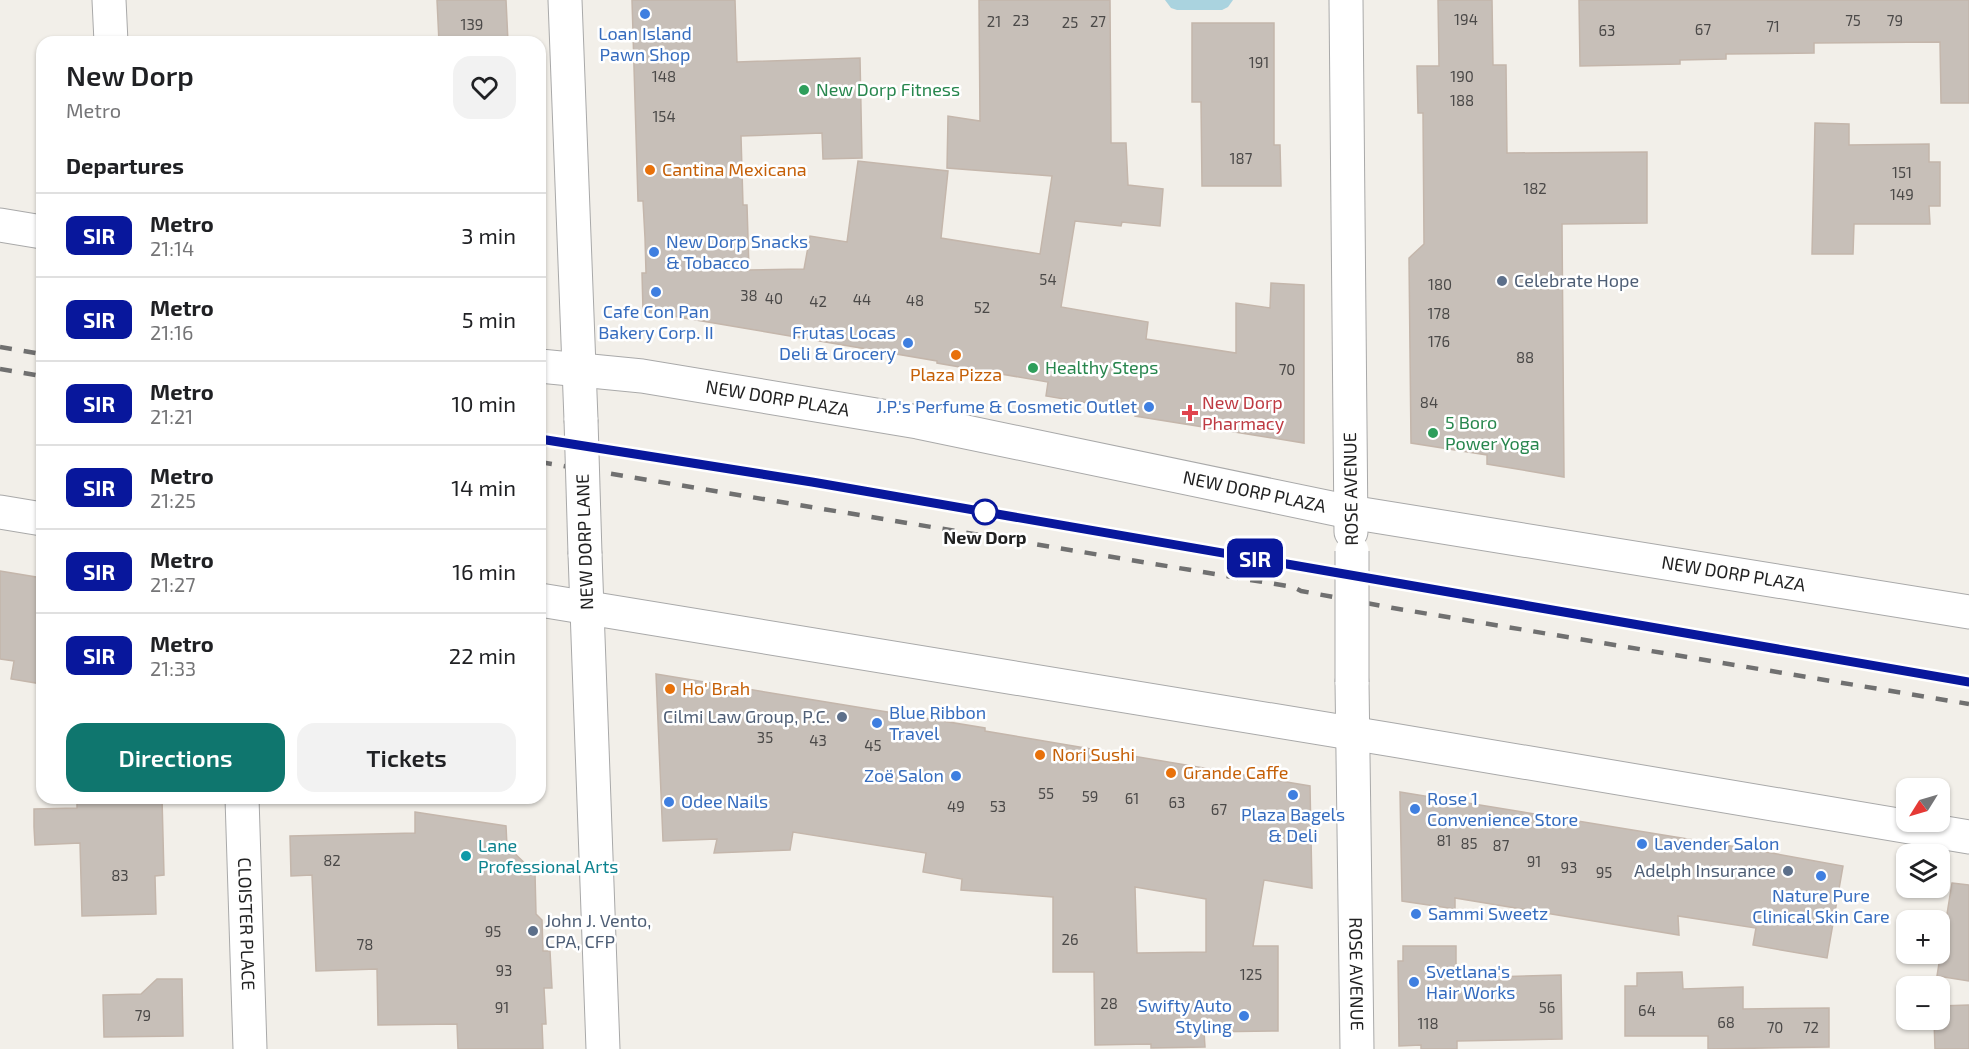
<!DOCTYPE html>
<meta charset="utf-8">
<style>
:root{--surface:#fff;--page:#f2f2f2;--text:#202124;--muted:#757577;--line:#e0e0e0;--accent:#0f766e}
body{margin:0;font-family:"Exo 2",sans-serif;background:var(--page);color:var(--text);height:100vh;display:flex;flex-direction:column;font-size:22px;white-space:nowrap}
*{box-sizing:border-box;margin:0}
p{font-size:20px;color:var(--muted)}
.icon{flex:none;width:33px;height:33px;fill:none;stroke:currentColor;stroke-width:2;stroke-linecap:round;stroke-linejoin:round}
.map{position:relative;flex:1;overflow:hidden}
.sheet{position:absolute;left:36px;top:36px;width:510px;height:768px;display:flex;flex-direction:column;background:var(--surface);border-radius:18px;box-shadow:0 2px 4px #0004}
.sheet>*{flex:none}
.badge{padding:0 12px;border-radius:9px;font-size:21px;line-height:39px}
.needle{width:39px;rotate:233deg}
.controls{position:absolute;left:1896px;top:778px;display:grid;gap:12px}
.controls a{display:grid;place-items:center;width:54px;height:54px;border-radius:12px;background:var(--surface);box-shadow:0 2px 4px #0004;font-size:30px}
.map>.badge{position:absolute;translate:-50% -50%;box-shadow:0 0 0 3px #fff}
h2{padding:0 30px;font-size:22px;line-height:54px}
.round{display:grid;place-items:center;flex:none;width:63px;height:63px;border-radius:18px;background:var(--page)}
.overview{display:flex;align-items:center;justify-content:space-between;height:102px;padding:0 30px}
h1{font-size:28px;font-weight:600;line-height:45px}
.button{display:flex;gap:12px;margin-top:auto;padding:12px 30px}
.button a{flex:1;height:69px;border-radius:18px;background:var(--accent);color:#fff;font-size:24px;font-weight:600;line-height:69px;text-align:center}
.button a+a{background:var(--page);color:var(--text)}
ul{padding:0;list-style:none}
li{display:flex;align-items:center;gap:18px;height:84px;padding:0 30px;border-top:2px solid var(--line)}
li div{flex:1}
li b{display:block;font-size:22px}
li em{font-style:normal}
li .badge{min-width:66px;font-weight:700;text-align:center}
.map>svg:first-child{display:block}
.water{fill:#aad3df}
.building{fill:#c7bfb8;stroke:#c4b6ab;stroke-width:1.5;fill-rule:evenodd}
.lines{fill:none;stroke-linecap:round;stroke-linejoin:round}
.minor-casing{stroke:#a9a9a9;stroke-width:35}
.tertiary-casing{stroke:#a9a9a9;stroke-width:35}
.minor{stroke:#fff;stroke-width:33}
.tertiary{stroke:#fff;stroke-width:33}
.rail{stroke:#707070;stroke-width:4.5;stroke-dasharray:12 12;stroke-linecap:butt}
.minor-bridge-casing{stroke:#a9a9a9;stroke-width:35;stroke-linecap:butt}
.tertiary-bridge-casing{stroke:#a9a9a9;stroke-width:35;stroke-linecap:butt}
.minor-bridge{stroke:#fff;stroke-width:33}
.tertiary-bridge{stroke:#fff;stroke-width:33}
.line-casing{stroke:#fff;stroke-width:14}
.line{stroke:#08179c;stroke-width:9}
.shop-dot{fill:#3f7fe0;stroke:#fff;stroke-width:2}
.leisure-dot{fill:#2e9e5b;stroke:#fff;stroke-width:2}
.food-dot{fill:#e8710a;stroke:#fff;stroke-width:2}
.service-dot{fill:#5c6f8a;stroke:#fff;stroke-width:2}
.health-dot{fill:#e0444e;stroke:#fff;stroke-width:2}
.stop-dot{fill:#fff;stroke:#08179c;stroke-width:3}
.culture-dot{fill:#0f9aa8;stroke:#fff;stroke-width:2}
.labels{text-anchor:middle;stroke-width:5;stroke-linejoin:round;paint-order:stroke}
.number-label{font-size:15px;fill:#4b4948}
.shop-label{font-size:18px;fill:#366cbe;stroke:#fff;text-anchor:start}
.leisure-label{font-size:18px;fill:#27864d;stroke:#fff;text-anchor:start}
.food-label{font-size:18px;fill:#c56008;stroke:#fff;text-anchor:start}
.service-label{font-size:18px;fill:#4e5e75;stroke:#fff;text-anchor:start}
.street-label{font-size:18px;fill:#222;stroke:#fff}
.health-label{font-size:18px;fill:#be3a42;stroke:#fff;text-anchor:start}
.stop-label{font-size:18px;font-weight:bold;fill:#222;stroke:#fff}
.culture-label{font-size:18px;fill:#0d838f;stroke:#fff;text-anchor:start}
</style>
<div class="map">
<svg width="1969" height="1049" viewBox="0 0 1969 1049">
<rect width="100%" height="100%" fill="#f2efe9"/>
<polygon class="water" points="1165,0 1233,0 1228,7 1222,10 1177,10 1171,8"/>
<g class="building">
<polygon points="437,0 506,0 508,42 439,42"/>
<polygon points="632,0 735,0 737,62 860,58 862,158 823,159 822,133 741,136 743,205 747,205 749,270 804,269 810,236 847,242 858,161 948,171 941,238 1040,254 1052,176 947,168 948,116 980,121 979,0 1110,0 1111,143 1126,143 1128,185 1163,189 1160,226 1122,222 1121,226 1075,221 1061,307 1148,322 1146,339 1236,353 1236,303 1270,308 1271,283 1304,285 1304,443 1135,416 1135,411 1046,396 1048,382 937,363 937,361 643,311 642,273 646,273 645,238 643,201 638,201"/>
<polygon points="1438,0 1492,0 1493,65 1506,65 1507,153 1647,152 1647,223 1562,224 1564,477 1487,464 1487,455 1411,443 1409,258 1424,244 1423,113 1418,113 1417,66 1439,66"/>
<polygon points="1579,0 1969,0 1969,103 1941,103 1940,42 1814,43 1814,53 1726,54 1726,59 1680,60 1680,64 1580,66"/>
<polygon points="1192,23 1274,23 1274,145 1280,145 1281,186 1202,186 1201,102 1192,102"/>
<polygon points="1815,123 1849,124 1849,145 1929,144 1929,162 1940,162 1940,206 1929,206 1930,224 1854,224 1853,254 1812,254"/>
<polygon points="0,571 42,578 42,684 11,679 14,661 0,659"/>
<path d="M656,674L985,728V731L1310,786L1312,888L1264,880L1253,946H1278V1031L1204,1032L1205,1047L1151,1048V1044L1095,1045L1094,972H1053V897L961,890L962,879L923,872L926,853L793,832L790,850L714,853L717,839L663,841ZM1135,887L1206,899V952L1137,953Z"/>
<polygon points="1400,792 1749,849 1843,866 1827,958 1753,945 1756,928 1678,916 1679,935 1455,898 1455,909 1402,901"/>
<polygon points="77,798 162,798 164,875 155,876 156,914 82,916 80,843 35,845 34,827 34,809 77,808"/>
<polygon points="415,812 506,826 507,846 535,873 536,914 542,920 543,951 550,951 552,988 544,988 546,1024 542,1024 543,1049 458,1049 457,1024 378,1025 377,969 316,971 312,875 291,876 290,836 415,833"/>
<polygon points="1952,883 1969,885 1969,981 1937,976"/>
<polygon points="1403,946 1456,946 1456,978 1561,975 1562,1039 1457,1041 1457,1049 1421,1049 1421,1045 1399,1046 1398,961 1403,961"/>
<polygon points="1682,972 1683,989 1743,987 1743,1009 1829,1008 1829,1047 1708,1049 1708,1036 1625,1036 1625,986 1637,986 1637,973"/>
<polygon points="157,979 182,979 183,1036 104,1037 103,995 141,994"/>
<polygon points="1969,1005 1969,1049 1935,1049 1934,1020 1940,1020 1940,1006"/>
</g>
<g class="lines">
<defs>
<g id="minor">
<polyline points="109,0 111,42"/>
<polyline points="1346,0 1351,532"/>
<polyline points="0,225 42,232"/>
<path id="s1" d="M540,366L642,376L918,422L1350,512L1969,612"/>
<polyline points="0,512 42,519"/>
<polyline points="540,600 1393,740 1969,837"/>
<path id="s2" d="M1352,682L1357,1049"/>
<path id="s3" d="M242,798L250,1049"/>
</g>
<g id="tertiary">
<polyline points="565,0 581,420"/>
<polyline points="585,554 603,1049"/>
</g>
</defs>
<use href="#minor" class="minor-casing"/>
<use href="#tertiary" class="tertiary-casing"/>
<use href="#minor" class="minor"/>
<use href="#tertiary" class="tertiary"/>
<g class="rail">
<polyline points="0,347 42,354"/>
<polyline points="0,369 42,376"/>
<polyline points="540,439 765,474 1969,682"/>
<polyline points="540,462 1293,587 1301,591 1393,608 1969,704"/>
</g>
<defs>
<polyline id="minor-bridge" points="1352,551 1352,682"/>
<polyline id="tertiary-bridge" points="581,420 585,554"/>
</defs>
<use href="#minor-bridge" class="minor-bridge-casing"/>
<use href="#tertiary-bridge" class="tertiary-bridge-casing"/>
<use href="#minor-bridge" class="minor-bridge"/>
<use href="#tertiary-bridge" class="tertiary-bridge"/>
</g>
<g class="lines">
<defs>
<polyline id="line" points="540,439 812,482 1969,682"/>
</defs>
<use href="#line" class="line-casing"/>
<use href="#line" class="line"/>
</g>
<g class="shop-dot">
<circle cx="645" cy="14" r="6"/>
<circle cx="654" cy="252" r="6"/>
<circle cx="656" cy="292" r="6"/>
<circle cx="908" cy="343" r="6"/>
<circle cx="1149" cy="407" r="6"/>
<circle cx="877" cy="723" r="6"/>
<circle cx="956" cy="776" r="6"/>
<circle cx="1293" cy="795" r="6"/>
<circle cx="669" cy="802" r="6"/>
<circle cx="1415" cy="809" r="6"/>
<circle cx="1642" cy="844" r="6"/>
<circle cx="1821" cy="876" r="6"/>
<circle cx="1416" cy="914" r="6"/>
<circle cx="1414" cy="982" r="6"/>
<circle cx="1244" cy="1016" r="6"/>
</g>
<g class="leisure-dot">
<circle cx="804" cy="90" r="6"/>
<circle cx="1033" cy="368" r="6"/>
<circle cx="1433" cy="433" r="6"/>
</g>
<g class="food-dot">
<circle cx="650" cy="170" r="6"/>
<circle cx="956" cy="355" r="6"/>
<circle cx="670" cy="689" r="6"/>
<circle cx="1040" cy="755" r="6"/>
<circle cx="1171" cy="773" r="6"/>
</g>
<g class="service-dot">
<circle cx="1502" cy="281" r="6"/>
<circle cx="842" cy="717" r="6"/>
<circle cx="1788" cy="871" r="6"/>
<circle cx="533" cy="931" r="6"/>
</g>
<path class="health-dot" d="M1187 404h6v6h6v6h-6v6h-6v-6h-6v-6h6z"/>
<circle class="stop-dot" cx="985" cy="512" r="12"/>
<circle class="culture-dot" cx="466" cy="856" r="6"/>
<g class="labels">
<g class="number-label">
<text x="1466" y="25">194</text>
<text x="1021" y="26">23</text>
<text x="1853" y="26">75</text>
<text x="1895" y="26">79</text>
<text x="994" y="27">21</text>
<text x="1098" y="27">27</text>
<text x="1070" y="28">25</text>
<text x="472" y="30">139</text>
<text x="1773" y="32">71</text>
<text x="1703" y="35">67</text>
<text x="1607" y="36">63</text>
<text x="1259" y="68">191</text>
<text x="664" y="82">148</text>
<text x="1462" y="82">190</text>
<text x="1462" y="106">188</text>
<text x="664" y="122">154</text>
<text x="1241" y="164">187</text>
<text x="1902" y="178">151</text>
<text x="1535" y="194">182</text>
<text x="1902" y="200">149</text>
<text x="1048" y="285">54</text>
<text x="1440" y="290">180</text>
<text x="749" y="301">38</text>
<text x="774" y="304">40</text>
<text x="862" y="305">44</text>
<text x="915" y="306">48</text>
<text x="818" y="307">42</text>
<text x="982" y="313">52</text>
<text x="1439" y="319">178</text>
<text x="1439" y="347">176</text>
<text x="1525" y="363">88</text>
<text x="1287" y="375">70</text>
<text x="1429" y="408">84</text>
<text x="765" y="743">35</text>
<text x="818" y="746">43</text>
<text x="873" y="751">45</text>
<text x="1046" y="799">55</text>
<text x="1090" y="802">59</text>
<text x="1132" y="804">61</text>
<text x="1177" y="808">63</text>
<text x="956" y="812">49</text>
<text x="998" y="812">53</text>
<text x="1219" y="815">67</text>
<text x="1444" y="846">81</text>
<text x="1469" y="849">85</text>
<text x="1501" y="851">87</text>
<text x="332" y="866">82</text>
<text x="1534" y="867">91</text>
<text x="1569" y="873">93</text>
<text x="1604" y="878">95</text>
<text x="120" y="881">83</text>
<text x="493" y="937">95</text>
<text x="1070" y="945">26</text>
<text x="365" y="950">78</text>
<text x="504" y="976">93</text>
<text x="1251" y="980">125</text>
<text x="1109" y="1009">28</text>
<text x="502" y="1013">91</text>
<text x="1547" y="1013">56</text>
<text x="1647" y="1016">64</text>
<text x="143" y="1021">79</text>
<text x="1726" y="1028">68</text>
<text x="1428" y="1029">118</text>
<text x="1775" y="1033">70</text>
<text x="1811" y="1033">72</text>
</g>
<g class="shop-label">
<text x="645" y="40" text-anchor="middle">Loan Island<tspan x="645" dy="21">Pawn Shop</tspan></text>
<text x="666" y="248">New Dorp Snacks<tspan x="666" dy="21">&amp; Tobacco</tspan></text>
<text x="656" y="318" text-anchor="middle">Cafe Con Pan<tspan x="656" dy="21">Bakery Corp. II</tspan></text>
<text x="896" y="339" text-anchor="end">Frutas Locas<tspan x="896" dy="21">Deli &amp; Grocery</tspan></text>
<text x="1137" y="413" text-anchor="end">J.P.'s Perfume &amp; Cosmetic Outlet</text>
<text x="889" y="719">Blue Ribbon<tspan x="889" dy="21">Travel</tspan></text>
<text x="944" y="782" text-anchor="end">Zoë Salon</text>
<text x="1427" y="805">Rose 1<tspan x="1427" dy="21">Convenience Store</tspan></text>
<text x="681" y="808">Odee Nails</text>
<text x="1293" y="821" text-anchor="middle">Plaza Bagels<tspan x="1293" dy="21">&amp; Deli</tspan></text>
<text x="1654" y="850">Lavender Salon</text>
<text x="1821" y="902" text-anchor="middle">Nature Pure<tspan x="1821" dy="21">Clinical Skin Care</tspan></text>
<text x="1428" y="920">Sammi Sweetz</text>
<text x="1426" y="978">Svetlana's<tspan x="1426" dy="21">Hair Works</tspan></text>
<text x="1232" y="1012" text-anchor="end">Swifty Auto<tspan x="1232" dy="21">Styling</tspan></text>
</g>
<g class="leisure-label">
<text x="816" y="96">New Dorp Fitness</text>
<text x="1045" y="374">Healthy Steps</text>
<text x="1445" y="429">5 Boro<tspan x="1445" dy="21">Power Yoga</tspan></text>
</g>
<g class="food-label">
<text x="662" y="176">Cantina Mexicana</text>
<text x="956" y="381" text-anchor="middle">Plaza Pizza</text>
<text x="682" y="695">Ho' Brah</text>
<text x="1052" y="761">Nori Sushi</text>
<text x="1183" y="779">Grande Caffe</text>
</g>
<g class="service-label">
<text x="1514" y="287">Celebrate Hope</text>
<text x="830" y="723" text-anchor="end">Cilmi Law Group, P.C.</text>
<text x="1776" y="877" text-anchor="end">Adelph Insurance</text>
<text x="545" y="927">John J. Vento,<tspan x="545" dy="21">CPA, CFP</tspan></text>
</g>
<g class="street-label">
<text dy="6" stroke="none"><textPath href="#s1" startOffset="240">NEW DORP PLAZA</textPath></text>
<text transform="translate(1351 489) rotate(-91)" y="6">ROSE AVENUE</text>
<text dy="6" stroke="none"><textPath href="#s1" startOffset="726">NEW DORP PLAZA</textPath></text>
<text transform="translate(585 542) rotate(-92)" y="6">NEW DORP LANE</text>
<text dy="6" stroke="none"><textPath href="#s1" startOffset="1212">NEW DORP PLAZA</textPath></text>
<text dy="6" stroke="none"><textPath href="#s3" startOffset="126">CLOISTER PLACE</textPath></text>
<text dy="6" stroke="none"><textPath href="#s2" startOffset="292">ROSE AVENUE</textPath></text>
</g>
<g class="health-label">
<text x="1202" y="409">New Dorp<tspan x="1202" dy="21">Pharmacy</tspan></text>
</g>
<g class="stop-label">
<text x="985" y="544">New Dorp</text>
</g>
<g class="culture-label">
<text x="478" y="852">Lane<tspan x="478" dy="21">Professional Arts</tspan></text>
</g>
</g>
</svg>
<div class="controls">
<a><svg class="needle" viewBox="-14 -14 28 28"><path d="M0-13l5 13h-10z" fill="#e53935"/><path d="M0 13l5-13h-10z" fill="#757577"/></svg></a>
<a><svg class="icon" aria-label="layers" viewBox="0 0 24 24"><path d="M12 4l9 5-9 5-9-5zM3 14l9 5 9-5"/></svg></a>
<a>+</a>
<a>−</a>
</div>
<b class="badge" style="left:1255px;top:558px;background:#08179c;color:#fff">SIR</b>
<section class="sheet">
<div class="overview"><div><h1>New Dorp</h1><p>Metro</p></div><a class="round"><svg class="icon" aria-label="heart" viewBox="0 0 24 24"><path d="M12 20l-8-8c-3-5 5-10 8-4 3-6 11-1 8 4z"/></svg></a></div>
<h2>Departures</h2>
<ul>
<li><span class="badge" style="background:#08179c;color:#fff">SIR</span><div><b>Metro</b><p>21:14</p></div><em>3 min</em></li>
<li><span class="badge" style="background:#08179c;color:#fff">SIR</span><div><b>Metro</b><p>21:16</p></div><em>5 min</em></li>
<li><span class="badge" style="background:#08179c;color:#fff">SIR</span><div><b>Metro</b><p>21:21</p></div><em>10 min</em></li>
<li><span class="badge" style="background:#08179c;color:#fff">SIR</span><div><b>Metro</b><p>21:25</p></div><em>14 min</em></li>
<li><span class="badge" style="background:#08179c;color:#fff">SIR</span><div><b>Metro</b><p>21:27</p></div><em>16 min</em></li>
<li><span class="badge" style="background:#08179c;color:#fff">SIR</span><div><b>Metro</b><p>21:33</p></div><em>22 min</em></li>
</ul>
<div class="button"><a>Directions</a><a>Tickets</a></div>
</section>
</div>
